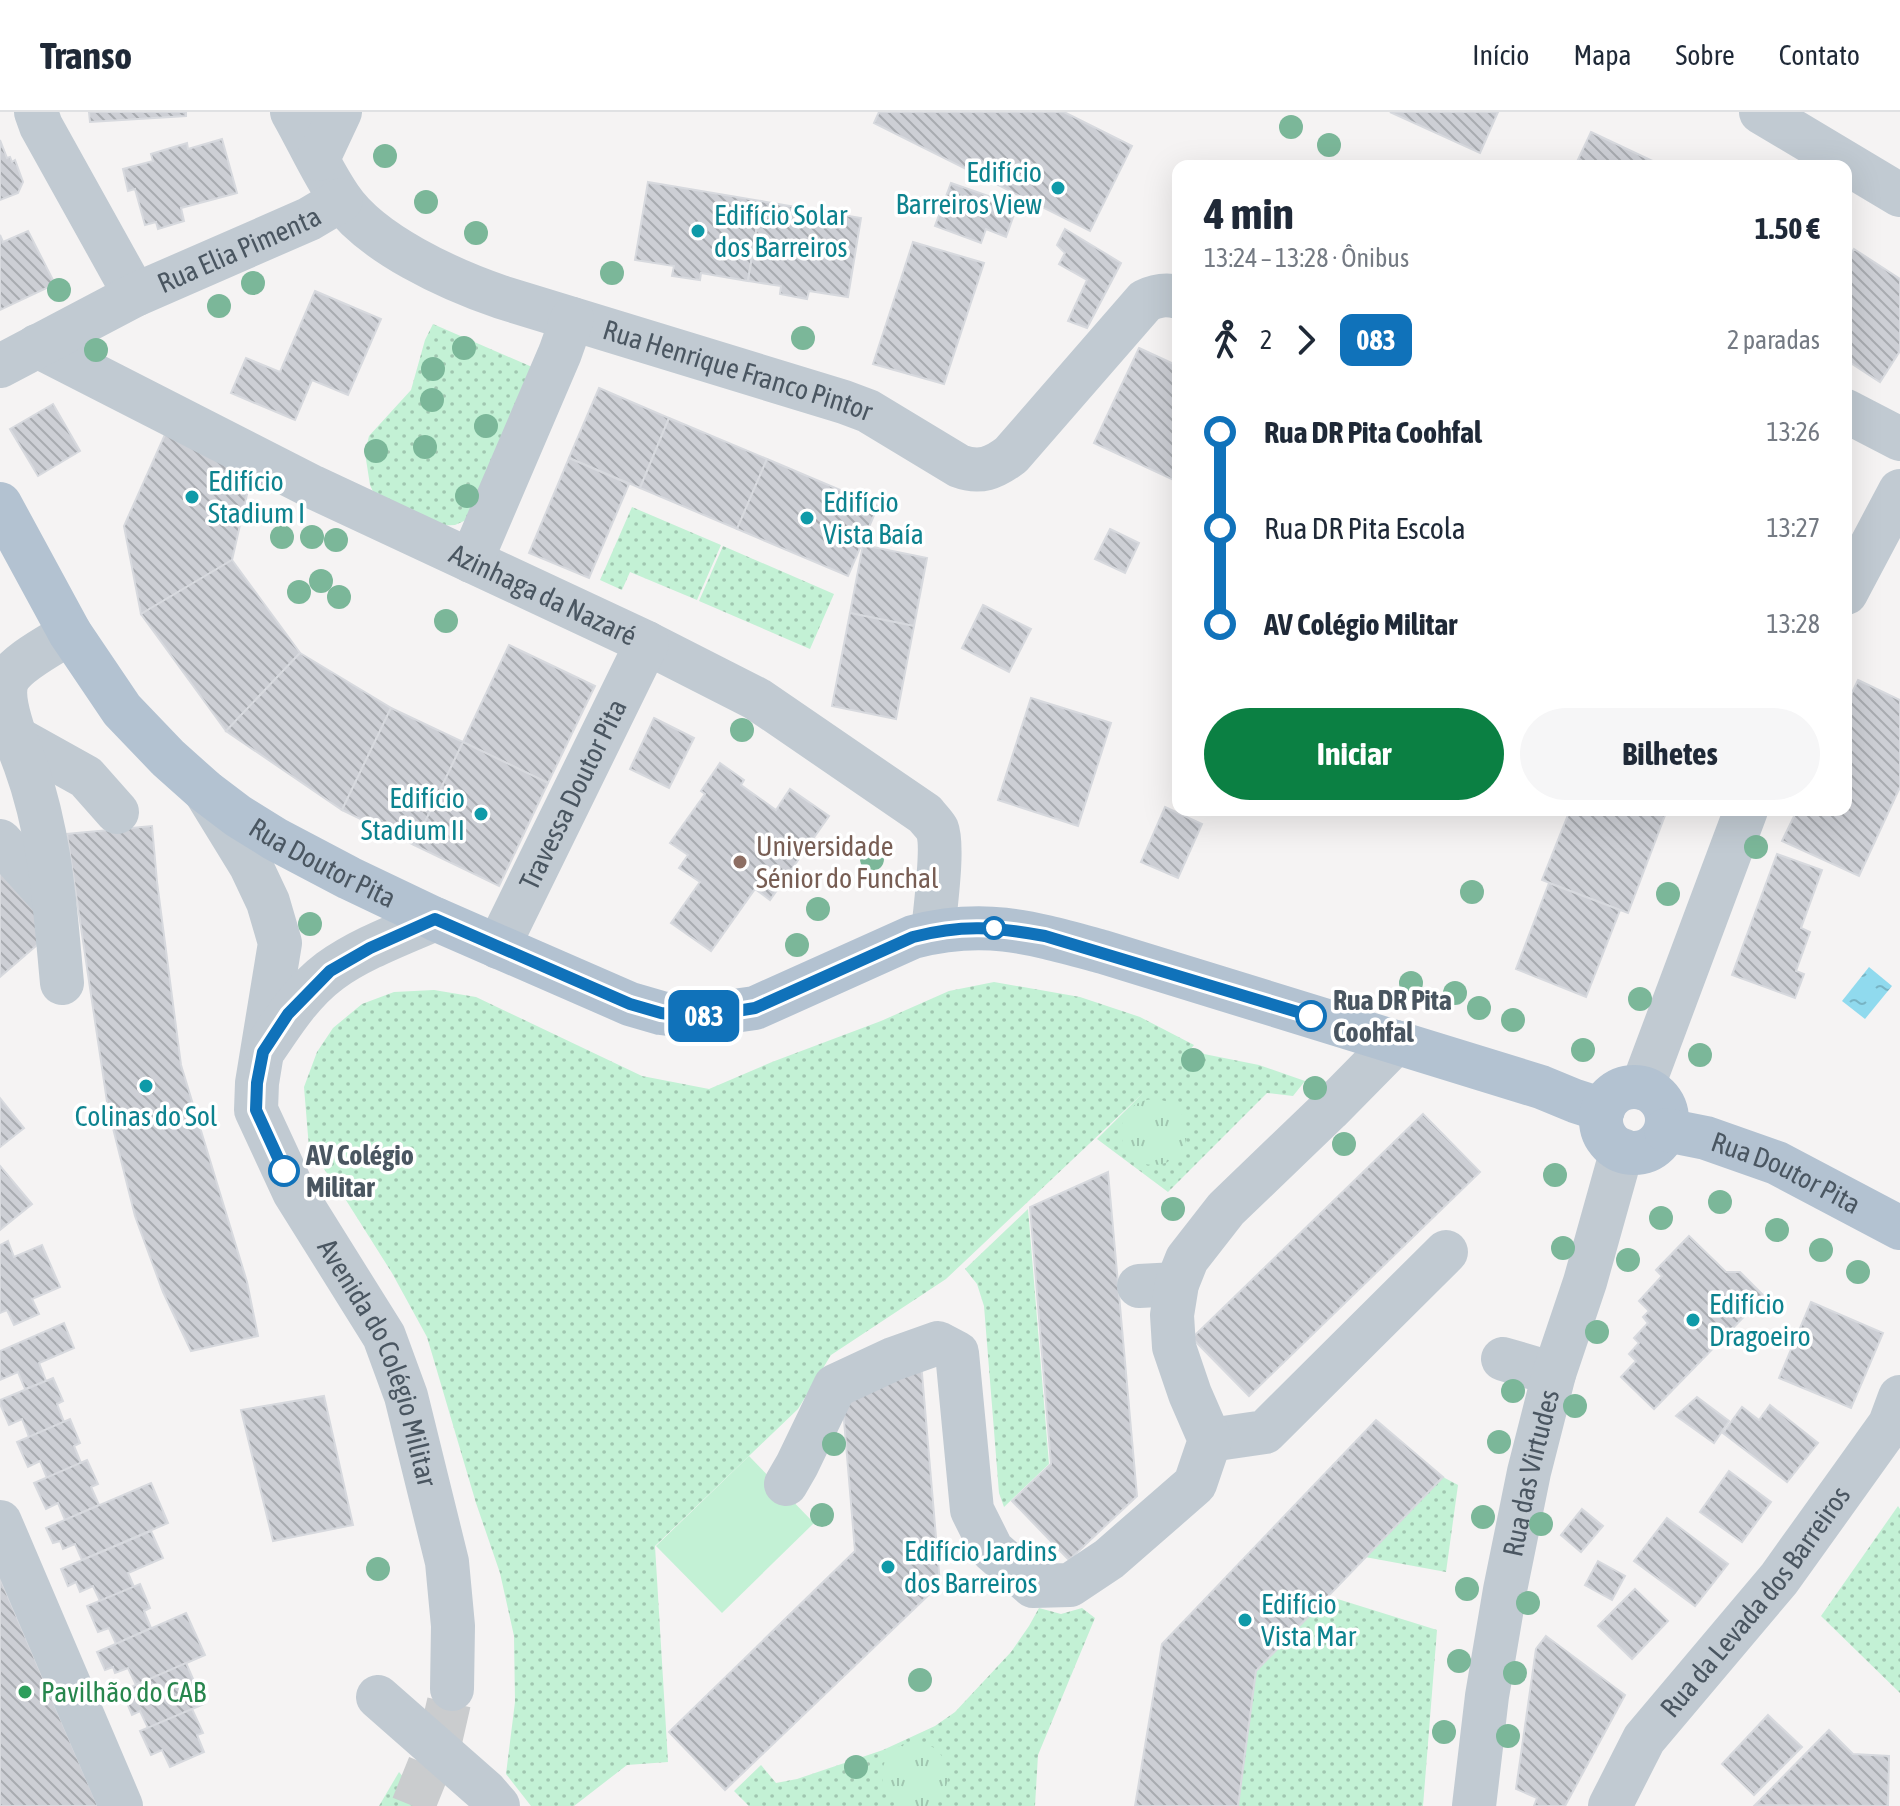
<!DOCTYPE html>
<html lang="pt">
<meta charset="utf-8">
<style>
:root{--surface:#fff;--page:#f6f6f7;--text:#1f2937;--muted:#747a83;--line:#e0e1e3;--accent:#0b8043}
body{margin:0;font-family:"Asap Condensed",sans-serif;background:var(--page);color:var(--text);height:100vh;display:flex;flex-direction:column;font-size:30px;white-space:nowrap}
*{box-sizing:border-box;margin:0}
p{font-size:26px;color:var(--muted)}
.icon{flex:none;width:44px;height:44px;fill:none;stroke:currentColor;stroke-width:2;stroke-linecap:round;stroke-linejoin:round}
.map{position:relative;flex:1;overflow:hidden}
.side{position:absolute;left:1172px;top:48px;width:680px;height:656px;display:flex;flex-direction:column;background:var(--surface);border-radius:16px;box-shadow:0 8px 32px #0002}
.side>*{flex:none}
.badge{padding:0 16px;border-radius:12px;font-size:28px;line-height:52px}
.map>.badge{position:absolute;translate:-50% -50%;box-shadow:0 0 0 4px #fff}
.legs{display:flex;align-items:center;gap:12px;height:88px;padding:0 32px;font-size:26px}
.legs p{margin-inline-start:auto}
.overview{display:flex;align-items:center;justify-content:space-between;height:136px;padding:0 32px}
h1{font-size:44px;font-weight:700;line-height:60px}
.button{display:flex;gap:16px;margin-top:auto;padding:16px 32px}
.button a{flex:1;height:92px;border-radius:48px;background:var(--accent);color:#fff;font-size:32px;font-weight:700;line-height:92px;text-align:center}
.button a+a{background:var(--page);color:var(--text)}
ul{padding:0 32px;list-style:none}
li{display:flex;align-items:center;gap:28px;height:96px;font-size:30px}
li i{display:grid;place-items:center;width:12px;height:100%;margin:0 10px;background:currentColor}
li i::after{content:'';width:20px;height:20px;margin:-10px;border:6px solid;border-radius:50%;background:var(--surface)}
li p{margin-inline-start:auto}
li:first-child i{background:linear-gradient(#0000 50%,currentColor 0)}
li:last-child i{background:linear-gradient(currentColor 50%,#0000 0)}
header{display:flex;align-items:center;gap:48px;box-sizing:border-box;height:112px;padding:0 40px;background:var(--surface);border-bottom:2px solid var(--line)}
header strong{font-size:38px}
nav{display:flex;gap:44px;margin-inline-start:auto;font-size:28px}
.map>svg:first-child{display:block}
.grass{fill:url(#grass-dots)}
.park{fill:url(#park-tufts)}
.pitch{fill:#c3f1d5}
.water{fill:url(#water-ripples)}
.building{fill:url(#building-back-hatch);stroke:#d7d9de;stroke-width:2}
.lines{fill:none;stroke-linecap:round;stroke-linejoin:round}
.minor-tunnel{stroke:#caccce;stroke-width:44;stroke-dasharray:44 22;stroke-linecap:butt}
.minor{stroke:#c1cad2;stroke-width:44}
.major{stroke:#b3c2d1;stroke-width:44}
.tree{fill:#7bb799}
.line-1-casing{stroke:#fff;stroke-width:18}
.line-1{stroke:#1072ba;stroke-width:12}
.culture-dot{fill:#0f9aa8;stroke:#fff;stroke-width:3}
.education-dot{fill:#8d6e63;stroke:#fff;stroke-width:3}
.stop-1-dot{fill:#fff;stroke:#1072ba;stroke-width:4}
.leisure-dot{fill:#2e9e5b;stroke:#fff;stroke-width:3}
.labels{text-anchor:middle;stroke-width:7;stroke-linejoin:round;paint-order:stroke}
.culture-label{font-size:28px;fill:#0d838f;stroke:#fff;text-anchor:start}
.street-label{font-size:28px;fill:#4a5661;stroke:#fff}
.education-label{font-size:28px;fill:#785e54;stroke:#fff;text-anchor:start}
.stop-label{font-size:28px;font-weight:bold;fill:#4a5661;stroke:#fff;text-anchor:start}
.leisure-label{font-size:28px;fill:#27864d;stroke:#fff;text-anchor:start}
</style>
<header>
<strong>Transo</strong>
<nav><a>Início</a><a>Mapa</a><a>Sobre</a><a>Contato</a></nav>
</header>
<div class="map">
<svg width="1900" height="1694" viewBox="0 0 1900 1694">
<defs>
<pattern id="grass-dots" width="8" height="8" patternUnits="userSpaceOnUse" patternTransform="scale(2)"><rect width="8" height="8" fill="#c3f1d5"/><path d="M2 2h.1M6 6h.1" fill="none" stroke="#a0c6b0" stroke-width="1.8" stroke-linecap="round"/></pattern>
<pattern id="park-tufts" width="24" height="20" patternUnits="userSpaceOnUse" patternTransform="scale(2)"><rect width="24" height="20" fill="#c3f1d5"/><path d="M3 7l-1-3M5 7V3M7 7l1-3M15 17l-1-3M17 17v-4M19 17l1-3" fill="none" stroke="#a0c6b0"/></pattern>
<pattern id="water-ripples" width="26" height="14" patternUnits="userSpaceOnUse" patternTransform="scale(2)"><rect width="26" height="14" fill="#90daee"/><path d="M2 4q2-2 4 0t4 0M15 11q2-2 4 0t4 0" fill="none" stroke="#78b4c4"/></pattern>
<pattern id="building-back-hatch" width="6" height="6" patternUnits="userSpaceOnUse" patternTransform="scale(2)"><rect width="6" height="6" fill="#cdcfd5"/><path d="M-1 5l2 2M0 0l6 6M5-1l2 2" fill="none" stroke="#a8abb0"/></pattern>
</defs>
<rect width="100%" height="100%" fill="#f5f3f3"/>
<g class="grass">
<polygon points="433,212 539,258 473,405 455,413 434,414 377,388 370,373 365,341 369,324 411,278 425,228"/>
<polygon points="632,395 721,433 697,488 630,460 622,478 600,468"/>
<polygon points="723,434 834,482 810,537 699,489"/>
<polygon points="994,870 1080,885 1140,905 1194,933 1189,939 1259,953 1305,969 1293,984 1267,981 1168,1080 1097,1027 1144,980 946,1167 831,1243 798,1297 655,1434 668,1650 627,1653 574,1694 531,1694 506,1662 515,1590 514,1524 500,1461 476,1391 427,1225 392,1161 344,1085 309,1036 304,975 317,940 333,916 362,892 394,880 434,878 476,885 642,964 709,977 772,950 881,909 949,879"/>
<polygon points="1028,1097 1049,1352 1004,1395 999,1381 984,1194 977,1172 965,1157"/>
<polygon points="1443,1365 1458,1373 1446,1460 1365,1445"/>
<polygon points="1898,1394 1900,1397 1900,1581 1821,1504"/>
<polygon points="1328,1484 1437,1518 1423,1694 1238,1694 1256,1559"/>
<polygon points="1039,1496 1061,1502 1082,1496 1095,1506 1038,1643 1035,1694 749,1694 734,1679 761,1653 776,1671 797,1667 883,1638 935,1614 955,1600 1011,1540 1029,1514"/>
<polygon points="399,1660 428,1694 379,1694"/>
</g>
<g class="park">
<circle cx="1154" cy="1020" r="33"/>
<circle cx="915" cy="1663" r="33"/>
</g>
<polygon class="pitch" points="749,1344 814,1411 722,1501 656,1434"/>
<polygon class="water" points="1869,855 1892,874 1865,907 1842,889"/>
<g class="building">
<polygon points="89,0 186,0 186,4 90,10"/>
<polygon points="879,0 1064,0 1132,34 1090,119 874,11"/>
<polygon points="1390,0 1498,0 1480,41"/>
<polygon points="1591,20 1663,54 1575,54"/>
<polygon points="222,27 237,81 181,96 184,109 158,117 156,110 145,113 135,77 128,79 123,57 153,49 151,42 187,31 188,37"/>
<polygon points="0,28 7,46 10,45 12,50 15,48 23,70 18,81 0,88"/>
<polygon points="648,70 761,89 748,169 701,161 700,168 672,164 674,154 635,148"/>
<polygon points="951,71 1017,94 1006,125 986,117 981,131 935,114"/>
<polygon points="761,89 861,106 848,185 809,179 807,187 780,182 781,174 748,169"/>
<polygon points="1065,117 1121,151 1087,216 1068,209 1087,168 1059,152 1065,141 1057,133"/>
<polygon points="28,119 55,172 0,198 0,123 3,130"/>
<polygon points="913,130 984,151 944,272 873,252"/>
<polygon points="1854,137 1900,167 1900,239 1880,270 1846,248 1846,149"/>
<polygon points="315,179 381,207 348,283 312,268 295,308 231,281 246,246 280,260"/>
<polygon points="1139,236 1178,254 1178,370 1094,331"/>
<polygon points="599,276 669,306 640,376 569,346"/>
<polygon points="53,292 80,339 38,364 10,317"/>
<polygon points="669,306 767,347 737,417 640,376"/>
<polygon points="167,318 253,356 232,448 141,502 124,414"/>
<polygon points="569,346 629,372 589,466 529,441"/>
<polygon points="767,347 878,394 848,464 737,417"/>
<polygon points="1110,417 1139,431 1125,461 1095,447"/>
<polygon points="863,433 927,446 914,514 850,501"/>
<polygon points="232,448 300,541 226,619 141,502"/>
<polygon points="983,493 1031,517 1009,560 962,536"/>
<polygon points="850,501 914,514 896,607 832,594"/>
<polygon points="509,533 595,574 548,671 463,630"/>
<polygon points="300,541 391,596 342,698 226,619"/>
<polygon points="1858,568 1900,588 1900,675 1859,764 1782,729 1797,698 1846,698 1846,593"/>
<polygon points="1031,586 1111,611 1078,714 998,688"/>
<polygon points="391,596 463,630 414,733 342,698"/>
<polygon points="654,606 694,626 669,676 630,657"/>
<polygon points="463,630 548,671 499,774 414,733"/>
<polygon points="720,651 744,668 741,673 776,698 790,677 829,704 770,788 755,777 711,839 671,811 700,770 679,756 688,743 670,731 705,682 701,679"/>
<polygon points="1165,695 1202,712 1178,766 1141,750"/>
<polygon points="1570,698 1667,698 1628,801 1542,768"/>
<polygon points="152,714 157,770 181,953 247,1170 258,1224 191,1239 163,1180 135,1104 108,996 67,722"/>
<polygon points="1777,742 1822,758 1801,816 1810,820 1796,859 1804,862 1795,886 1732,863"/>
<polygon points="0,754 52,820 0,865"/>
<polygon points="1549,771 1620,798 1586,885 1516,857"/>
<polygon points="0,986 24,1016 0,1035"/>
<polygon points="1423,1002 1480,1060 1249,1284 1192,1226"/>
<polygon points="0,1054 32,1092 0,1118"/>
<polygon points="1108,1060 1137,1384 1069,1448 1012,1389 1051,1352 1030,1095"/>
<polygon points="1689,1124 1726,1160 1740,1160 1764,1184 1654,1297 1621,1265 1636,1249 1629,1242 1639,1231 1634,1226 1648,1211 1643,1205 1649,1199 1639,1189 1662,1164 1656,1158"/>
<polygon points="8,1129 14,1145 42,1133 60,1175 32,1187 39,1202 14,1213 7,1198 0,1201 0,1133"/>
<polygon points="1811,1190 1883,1221 1851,1296 1779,1266"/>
<polygon points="64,1211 74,1236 39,1251 46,1269 25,1277 18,1260 0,1268 0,1239"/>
<polygon points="921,1250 940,1472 725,1678 669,1620 855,1439 842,1284"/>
<polygon points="53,1266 63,1289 57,1292 64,1310 29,1325 22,1307 9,1313 0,1292 0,1288"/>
<polygon points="324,1284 353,1413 273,1429 241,1298"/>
<polygon points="1697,1285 1729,1309 1714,1331 1676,1304"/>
<polygon points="1770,1293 1818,1331 1787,1370 1723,1321 1742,1295 1759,1308"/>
<polygon points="70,1307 80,1331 74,1334 81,1351 47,1366 40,1349 28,1355 17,1330"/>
<polygon points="1376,1308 1443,1365 1256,1559 1238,1694 1135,1694 1162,1532"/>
<polygon points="87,1348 98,1372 91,1375 99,1393 65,1408 58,1391 46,1397 34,1371"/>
<polygon points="1729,1359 1771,1390 1742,1430 1700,1400"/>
<polygon points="151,1371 168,1411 82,1448 75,1432 63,1437 60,1429 53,1431 46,1416"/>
<polygon points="1582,1397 1603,1414 1581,1440 1561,1423"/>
<polygon points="1667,1406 1728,1452 1695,1494 1634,1449"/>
<polygon points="151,1419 163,1446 128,1461 134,1475 100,1489 93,1474 80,1480 76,1470 68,1474 61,1457"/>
<polygon points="1598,1449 1625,1464 1612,1488 1585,1473"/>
<polygon points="0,1466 98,1694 0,1694"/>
<polygon points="140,1472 150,1496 144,1499 151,1516 116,1532 109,1516 98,1520 87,1494"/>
<polygon points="1635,1477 1668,1509 1632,1547 1598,1514"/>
<polygon points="186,1501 205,1543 136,1573 128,1556 115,1561 113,1555 105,1558 97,1540"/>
<polygon points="1546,1524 1625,1583 1565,1694 1534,1694 1537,1686 1516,1677 1536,1537"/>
<polygon points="186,1551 204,1592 148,1616 140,1599 132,1603 122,1579"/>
<polygon points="192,1597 203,1621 197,1623 204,1640 170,1655 162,1638 151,1643 140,1619"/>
<polygon points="1768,1603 1802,1635 1754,1683 1722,1652"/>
<polygon points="1829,1618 1853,1642 1889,1644 1888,1694 1755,1693"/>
</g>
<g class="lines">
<polyline class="minor-tunnel" points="413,1694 441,1625 452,1577"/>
<g class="minor">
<polyline points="36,0 41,14 135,183"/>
<path id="s1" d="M292,0C308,28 322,60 340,86C371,132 451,168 501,185L844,290L868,299L959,354C980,362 994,356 1011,343L1145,189C1157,183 1166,182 1178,185"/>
<polyline points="1761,0 1900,83"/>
<polyline points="318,47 340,0"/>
<path id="s2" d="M37,234L313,375L647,531L757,587L925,702C928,706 934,712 937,717C944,734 935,798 933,820"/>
<path id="s3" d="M0,254L135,183L309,107L341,88"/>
<polyline points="1846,299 1900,327"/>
<polyline points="471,449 560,241 572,207"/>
<polyline points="1846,481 1900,379"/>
<polyline points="16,626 86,665 117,700"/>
<path id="s4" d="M205,679L251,754L268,790L280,831L257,971L256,998L294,1080L384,1224L406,1284L447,1450L453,1514L452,1577"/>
<polyline points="0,729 54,789"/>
<path id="s5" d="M498,835L647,531"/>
<path d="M62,871C55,797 51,723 25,652C18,633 0,589 7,569C15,551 53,532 70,521"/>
<path d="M266,935C284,908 303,879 330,859C360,837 401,822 435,807"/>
<polyline points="1642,976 1746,698"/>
<polyline points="1139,1174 1177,1172"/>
<polyline points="1503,1247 1554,1262"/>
<polyline points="1210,1328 1265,1320 1446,1140"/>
<polyline points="786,1372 797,1353 835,1274 893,1247 938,1231 957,1241 972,1398 992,1438 1033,1474 1070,1473 1109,1447 1195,1372 1210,1328 1190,1282 1174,1235 1172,1203 1177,1172 1187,1147 1226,1097 1329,998 1396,930"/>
<polyline points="0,1410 121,1694"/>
<polyline points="378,1585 485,1679 498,1694"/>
<path id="s6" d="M1474,1694L1487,1584L1505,1478L1529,1360L1554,1262L1585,1170L1622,1038"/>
<path id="s7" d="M1610,1694L1644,1627L1779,1467L1890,1312L1900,1285"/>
</g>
<g class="major">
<path id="s8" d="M0,392L70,521L122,598L168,646L205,679L238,704L275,727L349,766L435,807L630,892L661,901L691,905L755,896L913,825C986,806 1033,821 1103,840L1541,975L1575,989L1603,998"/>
<circle cx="1634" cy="1008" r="33"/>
<path id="s9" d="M1666,1018L1706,1026L1777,1051L1900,1116"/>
</g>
</g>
<g class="tree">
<circle cx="1291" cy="15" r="12"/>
<circle cx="1329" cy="33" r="12"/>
<circle cx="385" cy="44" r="12"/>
<circle cx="426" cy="90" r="12"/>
<circle cx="476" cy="121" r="12"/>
<circle cx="612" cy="161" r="12"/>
<circle cx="253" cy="171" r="12"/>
<circle cx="59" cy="178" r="12"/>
<circle cx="219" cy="194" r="12"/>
<circle cx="803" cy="226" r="12"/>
<circle cx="464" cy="236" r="12"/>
<circle cx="96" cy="238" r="12"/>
<circle cx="433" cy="257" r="12"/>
<circle cx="432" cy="288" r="12"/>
<circle cx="486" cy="314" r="12"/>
<circle cx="425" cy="335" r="12"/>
<circle cx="376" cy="339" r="12"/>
<circle cx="467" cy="384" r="12"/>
<circle cx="282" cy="425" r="12"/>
<circle cx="312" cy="425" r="12"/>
<circle cx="336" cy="428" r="12"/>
<circle cx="321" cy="469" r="12"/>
<circle cx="299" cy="480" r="12"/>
<circle cx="339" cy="485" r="12"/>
<circle cx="446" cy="509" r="12"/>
<circle cx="742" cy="618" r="12"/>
<circle cx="1756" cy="735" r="12"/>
<circle cx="872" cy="747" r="12"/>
<circle cx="1472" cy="780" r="12"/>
<circle cx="1668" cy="782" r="12"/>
<circle cx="818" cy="797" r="12"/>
<circle cx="310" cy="812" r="12"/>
<circle cx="797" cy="833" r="12"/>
<circle cx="1411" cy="871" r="12"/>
<circle cx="1455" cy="881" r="12"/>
<circle cx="1640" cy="887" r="12"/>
<circle cx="1479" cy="896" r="12"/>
<circle cx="1513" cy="908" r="12"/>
<circle cx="1583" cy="938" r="12"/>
<circle cx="1700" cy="943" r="12"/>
<circle cx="1193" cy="948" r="12"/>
<circle cx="1315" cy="976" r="12"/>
<circle cx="1344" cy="1032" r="12"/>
<circle cx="1555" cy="1063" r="12"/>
<circle cx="1720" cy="1090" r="12"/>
<circle cx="1173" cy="1097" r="12"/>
<circle cx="1661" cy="1106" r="12"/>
<circle cx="1777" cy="1118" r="12"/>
<circle cx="1563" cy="1136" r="12"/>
<circle cx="1821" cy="1138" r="12"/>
<circle cx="1628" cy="1148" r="12"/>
<circle cx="1858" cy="1160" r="12"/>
<circle cx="1597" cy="1220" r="12"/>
<circle cx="1513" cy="1279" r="12"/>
<circle cx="1575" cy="1294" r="12"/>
<circle cx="1499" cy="1330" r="12"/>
<circle cx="834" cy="1332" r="12"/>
<circle cx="822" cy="1403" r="12"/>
<circle cx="1483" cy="1405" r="12"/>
<circle cx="1541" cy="1412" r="12"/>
<circle cx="378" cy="1457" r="12"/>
<circle cx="1467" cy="1477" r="12"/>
<circle cx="1528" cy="1491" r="12"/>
<circle cx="1459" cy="1549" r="12"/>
<circle cx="1515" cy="1561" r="12"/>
<circle cx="920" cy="1568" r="12"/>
<circle cx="1444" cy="1620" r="12"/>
<circle cx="1508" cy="1624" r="12"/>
<circle cx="856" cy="1655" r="12"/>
</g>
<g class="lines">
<defs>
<path id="line-1" d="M284,1059L256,998L257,971L263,940L288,902L330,859L370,836L435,807L630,892L661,901L691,905L725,901L755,896L913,825C963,812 995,815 1045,824L1311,904"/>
</defs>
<use href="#line-1" class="line-1-casing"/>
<use href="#line-1" class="line-1"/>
</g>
<g class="culture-dot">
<circle cx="1058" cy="76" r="8"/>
<circle cx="698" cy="119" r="8"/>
<circle cx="192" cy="385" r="8"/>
<circle cx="807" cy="406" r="8"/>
<circle cx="481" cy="702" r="8"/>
<circle cx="146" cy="974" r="8"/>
<circle cx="1693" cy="1208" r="8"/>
<circle cx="888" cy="1455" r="8"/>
<circle cx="1245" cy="1508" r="8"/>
</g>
<circle class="education-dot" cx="740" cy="750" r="8"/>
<g class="stop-1-dot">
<circle cx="994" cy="816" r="10"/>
<circle cx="1311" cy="904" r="14"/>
<circle cx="284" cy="1059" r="14"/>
</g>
<circle class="leisure-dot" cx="25" cy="1580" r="8"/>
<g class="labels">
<g class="culture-label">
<text x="1042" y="70" text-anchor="end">Edifício<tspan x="1042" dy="32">Barreiros View</tspan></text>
<text x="714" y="113">Edifício Solar<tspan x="714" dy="32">dos Barreiros</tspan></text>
<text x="208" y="379">Edifício<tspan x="208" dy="32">Stadium I</tspan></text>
<text x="823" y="400">Edifício<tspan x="823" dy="32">Vista Baía</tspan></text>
<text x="465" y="696" text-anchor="end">Edifício<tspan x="465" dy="32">Stadium II</tspan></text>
<text x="146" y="1014" text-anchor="middle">Colinas do Sol</text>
<text x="1709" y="1202">Edifício<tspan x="1709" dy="32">Dragoeiro</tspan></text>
<text x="904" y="1449">Edifício Jardins<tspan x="904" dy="32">dos Barreiros</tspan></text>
<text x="1261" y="1502">Edifício<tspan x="1261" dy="32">Vista Mar</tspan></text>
</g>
<g class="street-label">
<text dy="10" stroke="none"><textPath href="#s3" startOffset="266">Rua Elia Pimenta</textPath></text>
<text dy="10" stroke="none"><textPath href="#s1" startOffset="538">Rua Henrique Franco Pintor</textPath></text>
<text dy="10" stroke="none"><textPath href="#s2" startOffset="564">Azinhaga da Nazaré</textPath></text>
<text dy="10" stroke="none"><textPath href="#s5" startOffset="170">Travessa Doutor Pita</textPath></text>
<text dy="10" stroke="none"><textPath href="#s8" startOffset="494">Rua Doutor Pita</textPath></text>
<text dy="10" stroke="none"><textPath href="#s9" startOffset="128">Rua Doutor Pita</textPath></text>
<text dy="10" stroke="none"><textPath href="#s4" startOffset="622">Avenida do Colégio Militar</textPath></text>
<text dy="10" stroke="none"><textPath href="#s6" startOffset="338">Rua das Virtudes</textPath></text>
<text dy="10" stroke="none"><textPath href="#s7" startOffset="252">Rua da Levada dos Barreiros</textPath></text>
</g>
<g class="education-label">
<text x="756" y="744">Universidade<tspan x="756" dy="32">Sénior do Funchal</tspan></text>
</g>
<g class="stop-label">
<text x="1333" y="898">Rua DR Pita<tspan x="1333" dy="32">Coohfal</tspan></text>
<text x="306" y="1053">AV Colégio<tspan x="306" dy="32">Militar</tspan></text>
</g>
<g class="leisure-label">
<text x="41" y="1590">Pavilhão do CAB</text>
</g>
</g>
</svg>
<b class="badge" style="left:704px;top:904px;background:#1072ba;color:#fff">083</b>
<section class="side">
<div class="overview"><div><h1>4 min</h1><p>13:24 – 13:28 · Ônibus</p></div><b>1.50 €</b></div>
<div class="legs"><svg class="icon" aria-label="walk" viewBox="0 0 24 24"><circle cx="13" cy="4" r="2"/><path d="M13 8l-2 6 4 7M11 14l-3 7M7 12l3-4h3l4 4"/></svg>2<svg class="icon" aria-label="forward" viewBox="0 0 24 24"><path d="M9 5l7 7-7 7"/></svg><b class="badge" style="background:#1072ba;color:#fff">083</b><p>2 paradas</p></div>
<ul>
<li><i style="color:#1072ba"></i><b>Rua DR Pita Coohfal</b><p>13:26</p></li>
<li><i style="color:#1072ba"></i><span>Rua DR Pita Escola</span><p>13:27</p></li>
<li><i style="color:#1072ba"></i><b>AV Colégio Militar</b><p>13:28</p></li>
</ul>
<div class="button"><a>Iniciar</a><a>Bilhetes</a></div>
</section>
</div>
